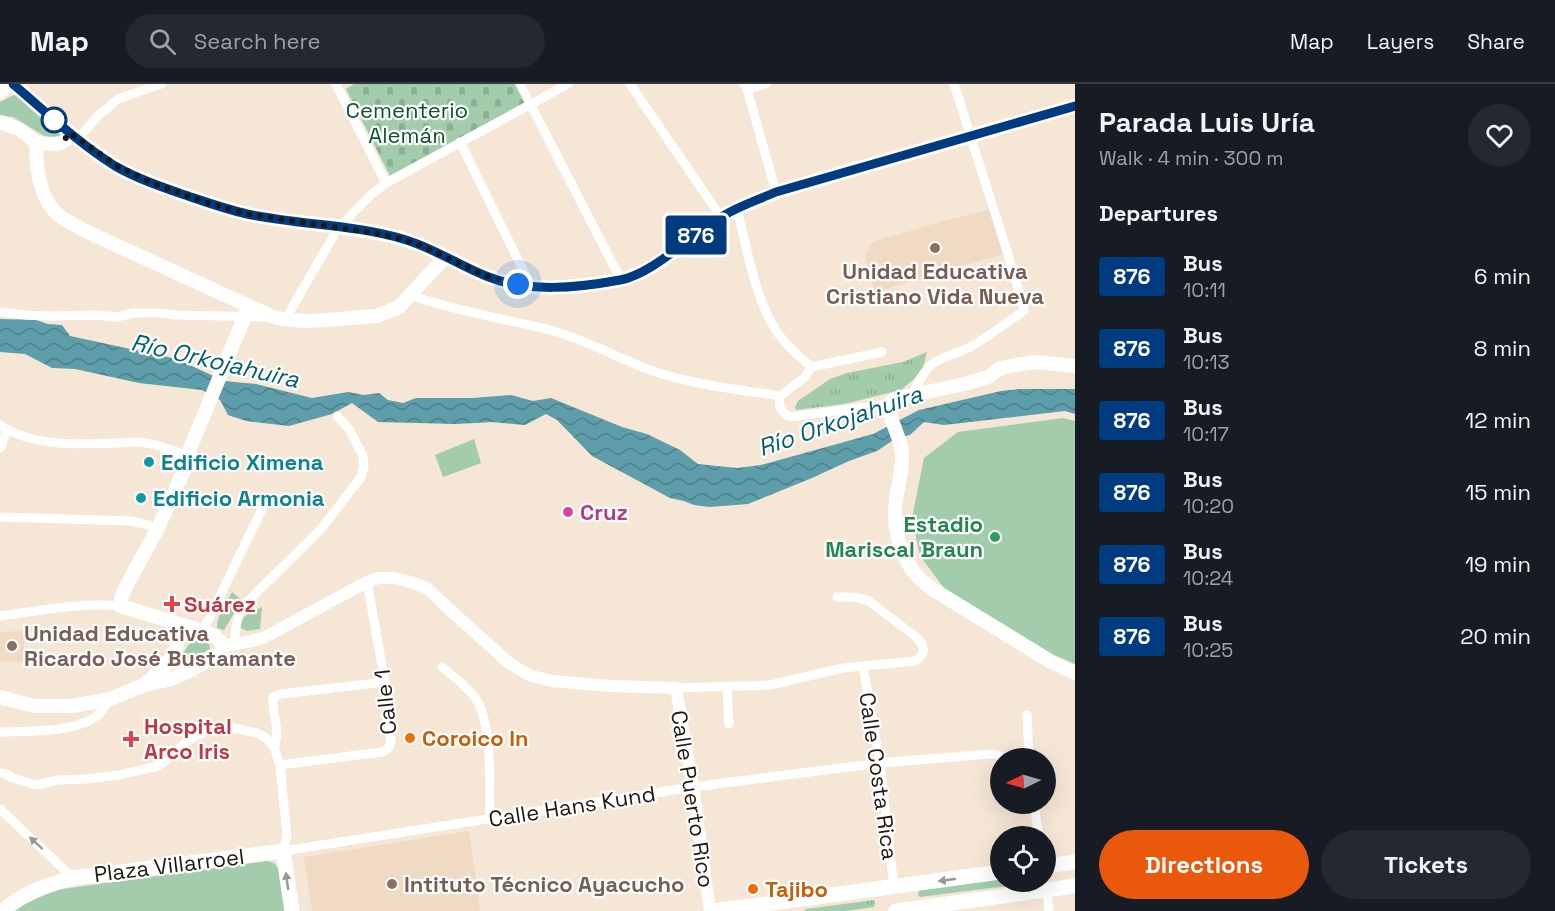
<!DOCTYPE html>
<meta charset="utf-8">
<style>
:root{--surface:#171b24;--page:#242831;--text:#f1f3f6;--muted:#9ea1a6;--line:#363941;--accent:#ea580c}
body{margin:0;font-family:"Space Grotesk",sans-serif;background:var(--page);color:var(--text);height:100vh;display:flex;flex-direction:column;font-size:22px;white-space:nowrap}
*{box-sizing:border-box;margin:0}
p{font-size:20px;color:var(--muted)}
.icon{flex:none;width:33px;height:33px;fill:none;stroke:currentColor;stroke-width:2;stroke-linecap:round;stroke-linejoin:round}
.map{position:relative;flex:1;overflow:hidden}
.sheet{display:flex;flex-direction:column;background:var(--surface);width:480px}
.sheet>*{flex:none}
.badge{padding:0 12px;border-radius:4px;font-size:21px;line-height:39px}
.needle{width:39px;rotate:265deg}
.buttons{position:absolute;left:990px;top:664px;display:grid;gap:12px}
.buttons a{display:grid;place-items:center;width:66px;height:66px;border-radius:50%;background:var(--surface);box-shadow:0 6px 24px #0002;font-size:30px}
.you{position:absolute;width:30px;height:30px;margin:-15px;border:4px solid #fff;border-radius:50%;background:#1a73e8;box-shadow:0 0 0 9px #1a73e833}
.map>.badge{position:absolute;translate:-50% -50%;box-shadow:0 0 0 3px #fff}
h2{padding:0 24px;font-size:22px;line-height:54px}
.round{display:grid;place-items:center;flex:none;width:63px;height:63px;border-radius:32px;background:var(--page)}
.overview{display:flex;align-items:center;justify-content:space-between;height:102px;padding:0 24px}
h1{font-size:28px;font-weight:600;line-height:45px}
.button{display:flex;gap:12px;margin-top:auto;padding:12px 24px}
.button a{flex:1;height:69px;border-radius:36px;background:var(--accent);color:#fff;font-size:24px;font-weight:600;line-height:69px;text-align:center}
.button a+a{background:var(--page);color:var(--text)}
ul{padding:0;list-style:none}
li{display:flex;align-items:center;gap:18px;height:72px;padding:0 24px}
li div{flex:1}
li b{display:block;font-size:22px}
li em{font-style:normal}
li .badge{min-width:66px;font-weight:700;text-align:center}
header{display:flex;align-items:center;gap:36px;box-sizing:border-box;height:84px;padding:0 30px;background:var(--surface);border-bottom:2px solid var(--line)}
header strong{font-size:28px}
nav{display:flex;gap:33px;margin-inline-start:auto;font-size:21px}
.search{width:420px;height:54px;background:var(--page);display:flex;align-items:center;gap:15px;box-sizing:border-box;padding:0 21px;border-radius:33px;color:var(--muted);font-size:22px}
main{display:flex;flex:1;min-height:0}
.map>svg:first-child{display:block}
.built{fill:#f0dac4}
.grass{fill:url(#grass-tufts)}
.cemetery{fill:url(#cemetery-stones)}
.green{fill:#a2ccab}
.water{fill:url(#water-waves)}
.lines{fill:none;stroke-linecap:round;stroke-linejoin:round}
.minor{stroke:#fff;stroke-width:9}
.tertiary{stroke:#fff;stroke-width:12}
.secondary{stroke:#fff;stroke-width:14}
.primary{stroke:#fff;stroke-width:15}
.oneway{fill:#9a9895}
.line-casing{stroke:#fff;stroke-width:14}
.line{stroke:#003b80;stroke-width:9}
.walk{stroke:#1f1913;stroke-width:6;stroke-dasharray:0 10.8}
.stop-dot{fill:#fff;stroke:#003b80;stroke-width:3}
.education-dot{fill:#8d6e63;stroke:#fff;stroke-width:2}
.culture-dot{fill:#0f9aa8;stroke:#fff;stroke-width:2}
.hotel-dot{fill:#d1479c;stroke:#fff;stroke-width:2}
.leisure-dot{fill:#2e9e5b;stroke:#fff;stroke-width:2}
.health-dot{fill:#e0444e;stroke:#fff;stroke-width:2}
.food-dot{fill:#e8710a;stroke:#fff;stroke-width:2}
.labels{text-anchor:middle;stroke-width:4.5;stroke-linejoin:round;paint-order:stroke}
.park-label{font-size:22px;fill:#0c5329;stroke:#fff}
.education-label{font-size:22px;font-weight:bold;fill:#785e54;stroke:#fff;text-anchor:start}
.culture-label{font-size:22px;font-weight:bold;fill:#0d838f;stroke:#fff;text-anchor:start}
.hotel-label{font-size:22px;font-weight:bold;fill:#b23c85;stroke:#fff;text-anchor:start}
.leisure-label{font-size:22px;font-weight:bold;fill:#27864d;stroke:#fff;text-anchor:end}
.health-label{font-size:22px;font-weight:bold;fill:#be3a42;stroke:#fff;text-anchor:start}
.street-label{font-size:22px;fill:#1f1913;stroke:#fff}
.food-label{font-size:22px;font-weight:bold;fill:#c56008;stroke:#fff;text-anchor:start}
.water-label{font-size:24px;font-style:italic;fill:#005f6d;stroke:#fff}
</style>
<header>
<strong>Map</strong>
<div class="search"><svg class="icon" aria-label="search" viewBox="0 0 24 24"><circle cx="10" cy="10" r="6"/><path d="M15 15l6 6"/></svg>Search here</div>
<nav><a>Map</a><a>Layers</a><a>Share</a></nav>
</header>
<main>
<div class="map">
<svg width="1075" height="827" viewBox="0 0 1075 827">
<defs>
<pattern id="grass-tufts" width="24" height="20" patternUnits="userSpaceOnUse" patternTransform="scale(1.5)"><rect width="24" height="20" fill="#a2ccab"/><path d="M3 7l-1-3M5 7V3M7 7l1-3M15 17l-1-3M17 17v-4M19 17l1-3" fill="none" stroke="#8baf92"/></pattern>
<pattern id="cemetery-stones" width="16" height="16" patternUnits="userSpaceOnUse" patternTransform="scale(1.5)"><rect width="16" height="16" fill="#a2ccab"/><path d="M2 7V4a2 2 0 0 1 4 0v3zM10 15v-3a2 2 0 0 1 4 0v3z" fill="#8baf92"/></pattern>
<pattern id="water-waves" width="16" height="10" patternUnits="userSpaceOnUse" patternTransform="scale(1.5)"><rect width="16" height="10" fill="#5e9daa"/><path d="M0 5q4-4 8 0t8 0" fill="none" stroke="#4d7f89"/></pattern>
</defs>
<rect width="100%" height="100%" fill="#f6e6d6"/>
<g class="built">
<polygon points="991,125 1003,170 875,208 865,172 872,158 947,136"/>
<polygon points="23,547 25,577 0,578 0,548"/>
<polygon points="469,747 480,827 312,827 304,773"/>
</g>
<g class="grass">
<polygon points="927,268 923,283 914,295 901,306 844,320 796,326 795,323 798,317 830,295 847,289 903,278"/>
<polygon points="874,816 875,818 874,823 846,827 805,827 806,825"/>
</g>
<polygon class="cemetery" points="354,0 519,0 528,17 390,92 346,5"/>
<g class="green">
<polygon points="16,10 60,47 60,52 56,55 51,56 13,33 0,31 0,18"/>
<polygon points="1063,334 1075,337 1075,580 1054,571 944,504 920,472 912,434 924,374 958,348"/>
<polygon points="474,355 481,379 443,393 435,371"/>
<path d="M232,508L242,516L224,546L217,544C217,531 226,520 232,508Z"/>
<path d="M262,523L260,545L247,547L241,544C239,531 252,528 262,523Z"/>
<polygon points="194,556 209,560 210,565 179,582 177,579 189,560"/>
<polygon points="267,777 274,779 285,792 284,827 13,827 22,821 55,806"/>
<polygon points="1000,795 1000,798 1023,798 1021,800 920,813 918,811 919,806"/>
</g>
<polygon class="water" points="0,235 36,236 48,240 62,241 70,252 177,275 224,297 256,300 312,314 348,308 364,311 379,309 388,316 403,319 416,314 473,314 511,311 533,317 551,314 622,343 647,350 680,366 698,380 737,384 761,381 873,350 919,326 1001,307 1020,305 1075,305 1075,330 1065,327 944,341 924,338 910,351 895,355 877,367 849,377 812,394 748,420 709,423 694,421 684,417 670,414 592,372 557,336 546,330 525,341 492,338 457,340 378,338 352,319 332,330 289,342 246,337 228,331 220,316 202,306 139,299 75,285 52,284 25,270 0,268"/>
<g class="lines">
<g class="minor">
<polyline points="336,0 386,99"/>
<polyline points="520,0 621,196"/>
<polyline points="630,0 721,133"/>
<polyline points="744,0 747,5 776,108"/>
<polyline points="747,5 766,0"/>
<polyline points="78,55 98,32 118,15 161,0"/>
<polyline points="460,58 531,202"/>
<path d="M737,125C747,164 754,210 775,245C784,260 799,272 811,283"/>
<path d="M411,211C458,228 508,235 557,248C590,258 618,274 650,286C692,301 736,305 780,312"/>
<polyline points="0,228 26,231 50,232 95,231 117,233 134,229 159,229 175,231 268,233"/>
<polyline points="285,236 338,144 372,110 386,99 568,0"/>
<path d="M882,268L811,283L805,293L780,312C778,322 780,328 790,333L889,320"/>
<path d="M912,311C917,301 922,290 930,282C940,273 956,270 968,264C988,254 1005,239 1024,227L1023,221L1005,161L954,0"/>
<path d="M0,341C34,364 80,360 118,359C127,359 138,357 146,359C160,361 174,367 187,372"/>
<polyline points="0,364 7,346"/>
<polyline points="0,433 130,437 148,441 157,446"/>
<path d="M0,532C39,527 81,518 120,522"/>
<polyline points="203,547 262,425"/>
<path d="M235,560C234,546 237,536 242,523L321,445L361,393L364,383L363,372L349,345L337,332"/>
<polyline points="863,582 880,679 894,803"/>
<path d="M442,583C454,593 467,602 476,615C493,641 489,702 490,734"/>
<polyline points="727,603 729,640"/>
<path d="M676,604L770,601L843,584L915,577C928,570 924,561 916,553L870,518C859,512 849,513 837,513"/>
<polyline points="1027,631 1029,675"/>
<path d="M0,648C28,647 76,649 98,631C103,627 106,620 110,615"/>
<path d="M274,663C281,647 272,630 273,613L281,610L385,598"/>
<polyline points="280,681 382,668 388,665 391,658 385,598 367,498"/>
<polyline points="0,689 4,689 13,694 36,701 58,696 87,695 119,691 158,682 174,670 188,656 205,648 218,645 234,644 257,649 265,653 274,663 280,681 287,752 283,767 693,703 880,679 990,670 998,671 1004,675"/>
<polyline points="1034,720 1039,753"/>
<polyline points="0,725 73,794"/>
<polyline points="1047,806 1049,827"/>
</g>
<polyline class="tertiary" points="224,562 252,557 265,553 367,498 378,494 394,494 407,497 427,504 448,524 509,579 522,587 532,592 552,597 610,602 676,604 693,703 710,827"/>
<g class="secondary">
<path d="M13,0C46,28 78,58 115,82C136,94 160,102 182,110C203,117 225,125 247,130C298,141 352,141 403,155C432,163 458,181 486,192C527,209 577,204 620,196C654,190 692,150 723,132C739,122 758,116 776,108L1075,22"/>
<polyline points="0,8 10,0"/>
<polyline points="0,38 19,45 37,59 55,60 61,59 73,51"/>
<path d="M37,59C35,80 39,111 55,128C70,142 108,157 127,166C176,189 225,211 273,233C306,241 343,234 377,232L399,223L445,173"/>
<path d="M1075,282L1035,278L1016,281L1001,284L988,293L965,300L894,315L889,320C889,338 901,352 902,370C903,386 898,400 896,416C892,442 900,475 919,494C924,498 929,502 934,506L1051,578L1075,589"/>
<path d="M145,600C165,581 191,564 169,536"/>
<polyline points="0,613 34,622 73,622 110,615 144,601 168,596 188,588 220,569 224,562 215,552 203,547 120,522 122,512 130,495 157,446 185,384 187,372 249,222"/>
</g>
<g class="primary">
<polyline points="1046,782 1075,778"/>
<path d="M3,827C23,809 47,801 73,794L283,767L292,827"/>
<polyline points="714,827 1000,788"/>
<polyline points="896,827 1075,802"/>
</g>
</g>
<defs><path id="oneway-solid" d="M-6-.8H1V-3.2L6.5 0L1 3.2V.8H-6Z" transform="scale(1.5)"/></defs>
<g class="oneway">
<use href="#oneway-solid" transform="translate(36 759) rotate(-137)"/>
<use href="#oneway-solid" transform="translate(947 796) rotate(172)"/>
<use href="#oneway-solid" transform="translate(287 797) rotate(-98)"/>
</g>
<g class="lines">
<defs>
<path id="line" d="M13,0C46,28 78,59 115,82C136,94 159,102 182,110C203,117 225,125 247,130C298,141 352,140 403,155C432,163 458,181 486,192C527,209 577,204 620,196C653,190 692,150 723,132C739,122 758,116 776,108L1075,22"/>
</defs>
<use href="#line" class="line-casing"/>
<use href="#line" class="line"/>
<polyline class="walk" points="54,36 67,56 73,51 117,82 152,99 208,119 247,130 374,149 402,155 420,161 486,192 518,200"/>
</g>
<circle class="stop-dot" cx="54" cy="36" r="12"/>
<g class="education-dot">
<circle cx="935" cy="164" r="6"/>
<circle cx="12" cy="562" r="6"/>
<circle cx="392" cy="800" r="6"/>
</g>
<g class="culture-dot">
<circle cx="149" cy="378" r="6"/>
<circle cx="141" cy="414" r="6"/>
</g>
<circle class="hotel-dot" cx="568" cy="428" r="6"/>
<circle class="leisure-dot" cx="995" cy="453" r="6"/>
<g class="health-dot">
<path d="M169 511h6v6h6v6h-6v6h-6v-6h-6v-6h6z"/>
<path d="M128 646h6v6h6v6h-6v6h-6v-6h-6v-6h6z"/>
</g>
<g class="food-dot">
<circle cx="410" cy="654" r="6"/>
<circle cx="753" cy="805" r="6"/>
</g>
<g class="labels">
<g class="park-label">
<text x="407" y="34">Cementerio<tspan x="407" dy="25">Alemán</tspan></text>
</g>
<g class="education-label">
<text x="935" y="195" text-anchor="middle">Unidad Educativa<tspan x="935" dy="25">Cristiano Vida Nueva</tspan></text>
<text x="24" y="557">Unidad Educativa<tspan x="24" dy="25">Ricardo José Bustamante</tspan></text>
<text x="404" y="808">Intituto Técnico Ayacucho</text>
</g>
<g class="culture-label">
<text x="161" y="386">Edificio Ximena</text>
<text x="153" y="422">Edificio Armonia</text>
</g>
<g class="hotel-label">
<text x="580" y="436">Cruz</text>
</g>
<g class="leisure-label">
<text x="983" y="448">Estadio<tspan x="983" dy="25">Mariscal Braun</tspan></text>
</g>
<g class="health-label">
<text x="184" y="528">Suárez</text>
<text x="144" y="650">Hospital<tspan x="144" dy="25">Arco Iris</tspan></text>
</g>
<g class="street-label">
<text transform="translate(385 618) rotate(-96)" y="8">Calle 1</text>
<text transform="translate(879 692) rotate(82)" y="8">Calle Costa Rica</text>
<text transform="translate(693 715) rotate(81)" y="8">Calle Puerto Rico</text>
<text transform="translate(572 722) rotate(-9)" y="8">Calle Hans Kund</text>
<text transform="translate(169 781) rotate(-7)" y="8">Plaza Villarroel</text>
</g>
<g class="food-label">
<text x="422" y="662">Coroico In</text>
<text x="765" y="813">Tajibo</text>
</g>
<g class="water-label">
<text transform="translate(215 277) rotate(13)" y="8">Río Orkojahuira</text>
<text transform="translate(840 337) rotate(-19)" y="8">Río Orkojahuira</text>
</g>
</g>
</svg>
<div class="buttons">
<a><svg class="needle" viewBox="-14 -14 28 28"><path d="M0-13l5 13h-10z" fill="#e53935"/><path d="M0 13l5-13h-10z" fill="#9ea1a6"/></svg></a>
<a><svg class="icon" aria-label="locate" viewBox="0 0 24 24"><circle cx="12" cy="12" r="6"/><path d="M12 2v4M12 18v4M2 12h4M18 12h4"/></svg></a>
</div>
<div class="you" style="left:518px;top:200px"></div>
<b class="badge" style="left:696px;top:151px;background:#003b80;color:#fff">876</b>
</div>
<section class="sheet">
<div class="overview"><div><h1>Parada Luis Uría</h1><p>Walk · 4 min · 300 m</p></div><a class="round"><svg class="icon" aria-label="heart" viewBox="0 0 24 24"><path d="M12 20l-8-8c-3-5 5-10 8-4 3-6 11-1 8 4z"/></svg></a></div>
<h2>Departures</h2>
<ul>
<li><span class="badge" style="background:#003b80;color:#fff">876</span><div><b>Bus</b><p>10:11</p></div><em>6 min</em></li>
<li><span class="badge" style="background:#003b80;color:#fff">876</span><div><b>Bus</b><p>10:13</p></div><em>8 min</em></li>
<li><span class="badge" style="background:#003b80;color:#fff">876</span><div><b>Bus</b><p>10:17</p></div><em>12 min</em></li>
<li><span class="badge" style="background:#003b80;color:#fff">876</span><div><b>Bus</b><p>10:20</p></div><em>15 min</em></li>
<li><span class="badge" style="background:#003b80;color:#fff">876</span><div><b>Bus</b><p>10:24</p></div><em>19 min</em></li>
<li><span class="badge" style="background:#003b80;color:#fff">876</span><div><b>Bus</b><p>10:25</p></div><em>20 min</em></li>
</ul>
<div class="button"><a>Directions</a><a>Tickets</a></div>
</section>
</main>
